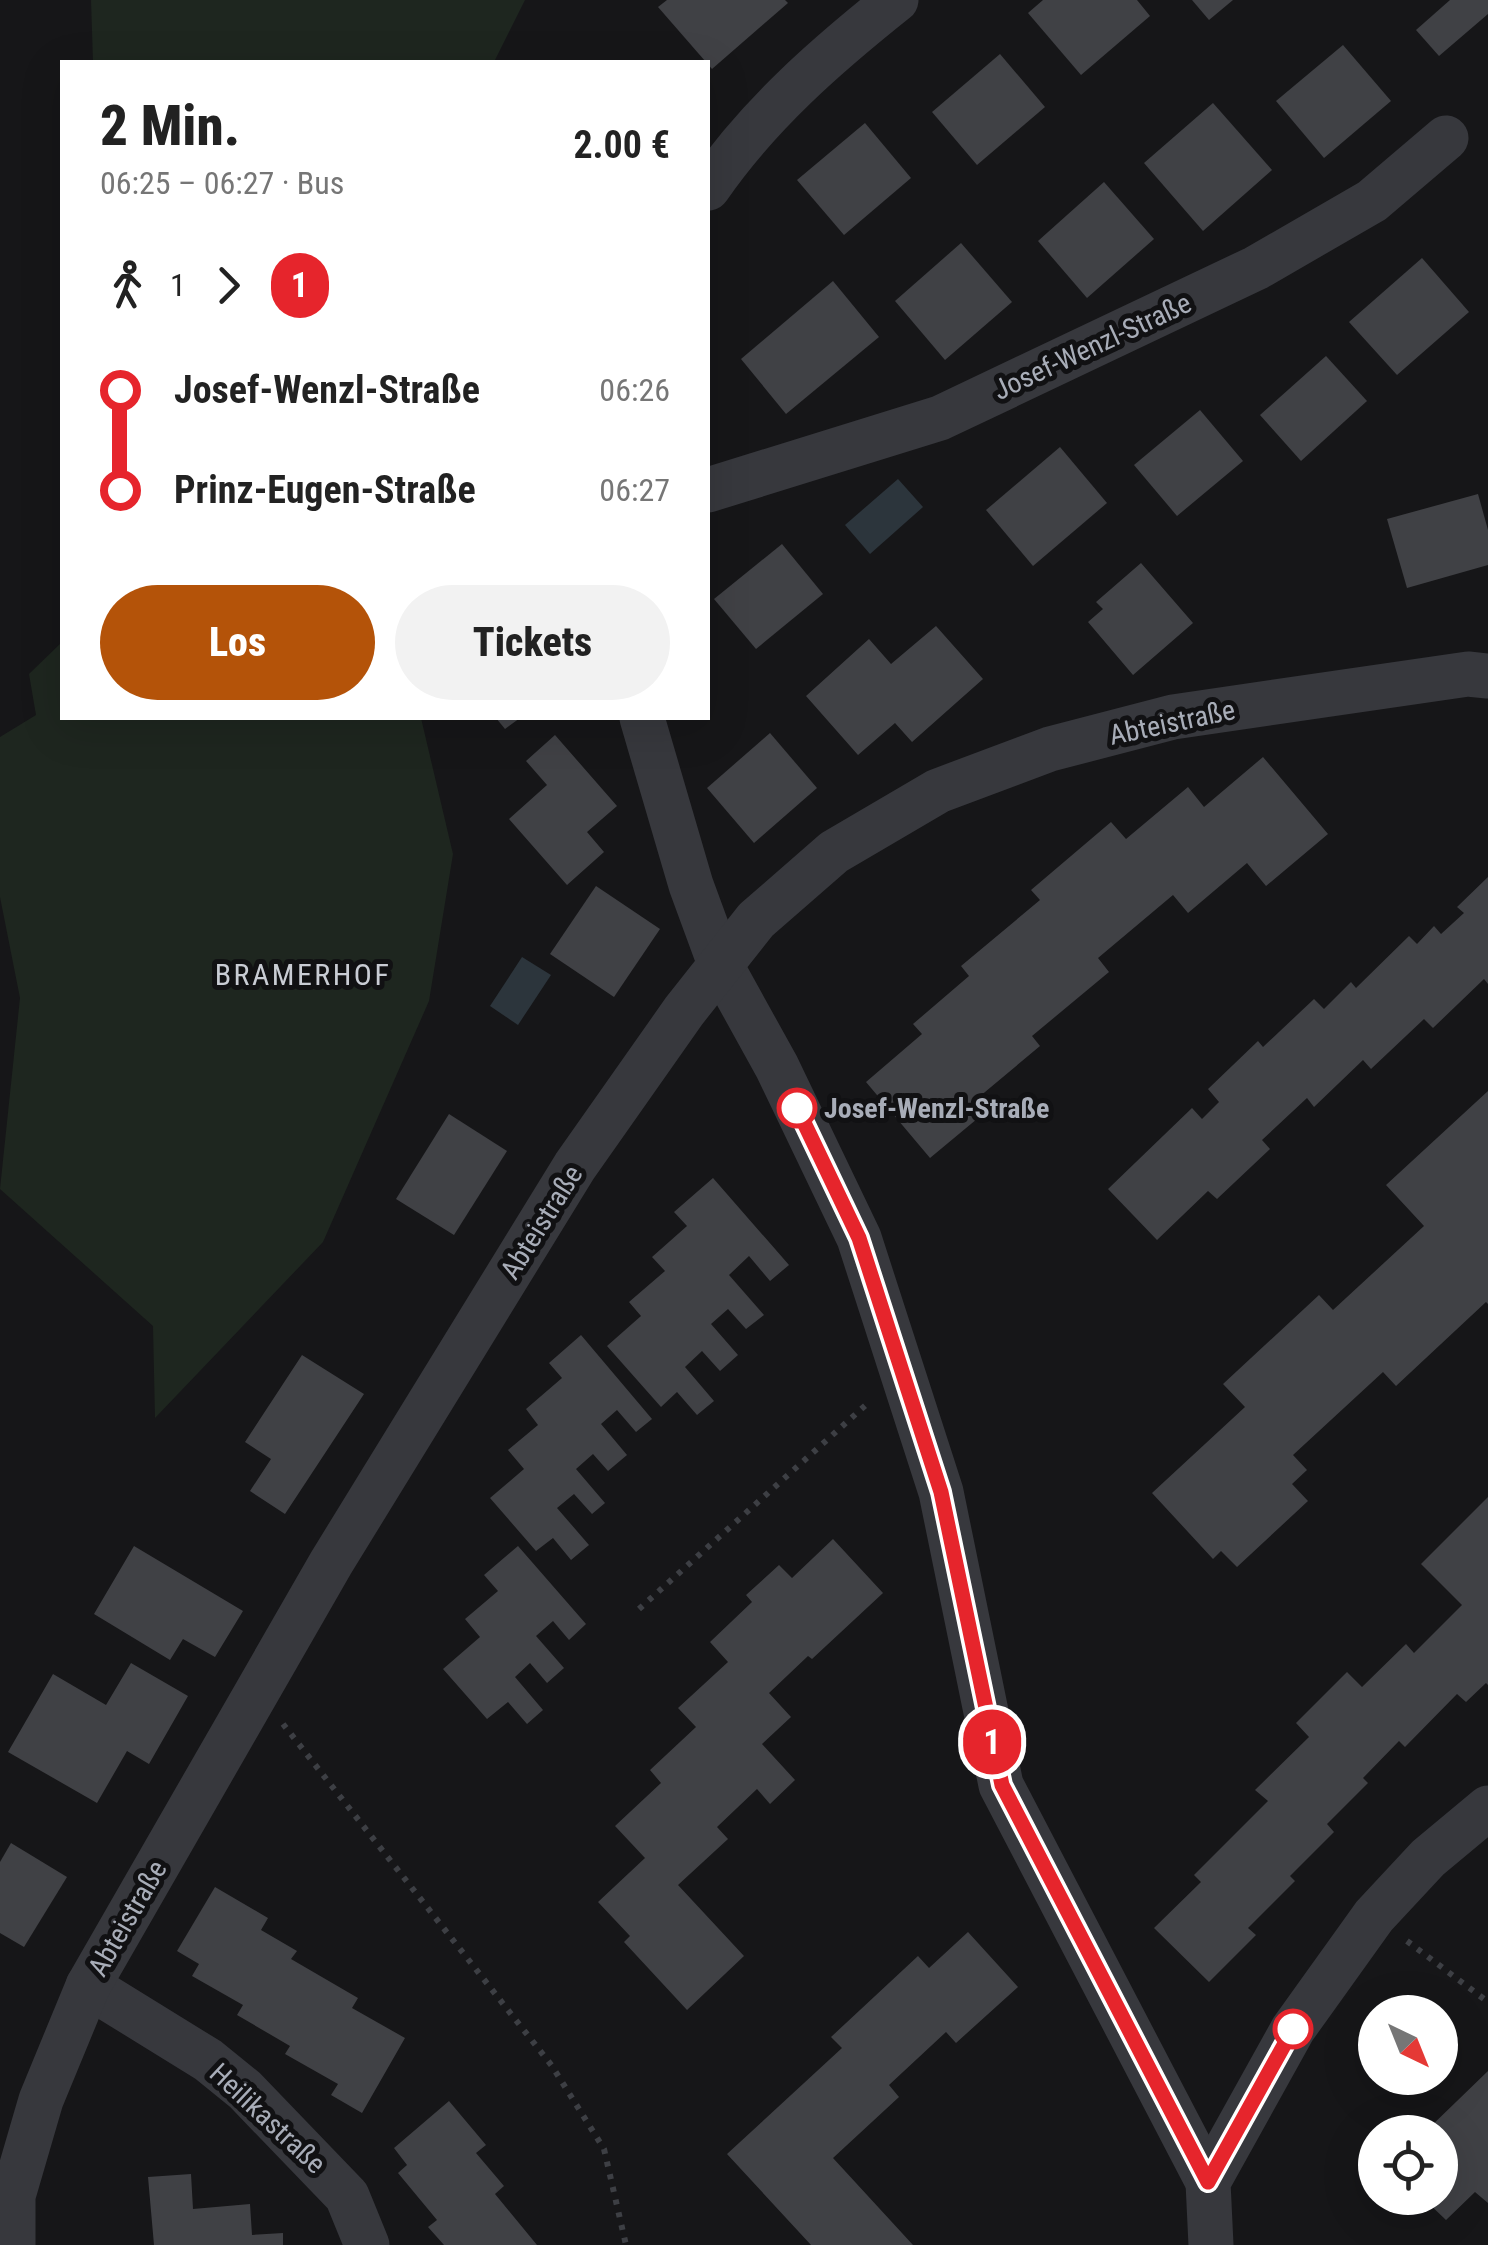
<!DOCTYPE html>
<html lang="de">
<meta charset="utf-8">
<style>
:root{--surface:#fff;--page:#f2f2f2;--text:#222;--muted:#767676;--accent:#b45309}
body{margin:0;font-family:"Roboto Condensed",sans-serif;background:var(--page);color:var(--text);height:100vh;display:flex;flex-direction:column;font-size:38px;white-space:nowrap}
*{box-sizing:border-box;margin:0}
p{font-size:32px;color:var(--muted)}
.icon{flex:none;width:55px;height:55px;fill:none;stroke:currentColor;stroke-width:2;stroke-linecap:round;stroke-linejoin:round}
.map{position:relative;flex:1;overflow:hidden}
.side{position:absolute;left:60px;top:60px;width:650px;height:660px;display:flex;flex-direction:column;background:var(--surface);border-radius:0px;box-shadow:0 10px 40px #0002}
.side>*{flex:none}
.badge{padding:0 20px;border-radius:32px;font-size:35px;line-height:65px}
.needle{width:65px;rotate:137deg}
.tools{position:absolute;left:1358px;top:1995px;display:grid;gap:20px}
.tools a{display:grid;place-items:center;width:100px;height:100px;border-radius:50%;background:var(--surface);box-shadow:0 10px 40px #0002;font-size:50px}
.map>.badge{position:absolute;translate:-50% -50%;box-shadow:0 0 0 5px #fff}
.legs{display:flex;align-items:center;gap:15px;height:110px;padding:0 40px;font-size:32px}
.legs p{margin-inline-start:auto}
.headline{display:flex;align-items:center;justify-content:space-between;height:170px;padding:0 40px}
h1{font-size:55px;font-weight:800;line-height:75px}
.action{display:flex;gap:20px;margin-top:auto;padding:20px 40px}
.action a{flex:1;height:115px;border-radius:60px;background:var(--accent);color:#fff;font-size:40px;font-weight:800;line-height:115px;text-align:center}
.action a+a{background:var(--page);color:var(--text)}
ul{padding:0 40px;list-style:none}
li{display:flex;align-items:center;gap:35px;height:100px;font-size:38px}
li i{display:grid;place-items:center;width:15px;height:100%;margin:0 12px;background:currentColor}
li i::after{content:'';width:25px;height:25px;margin:-12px;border:8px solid;border-radius:50%;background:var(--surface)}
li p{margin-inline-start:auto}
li:first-child i{background:linear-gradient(#0000 50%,currentColor 0)}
li:last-child i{background:linear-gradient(currentColor 50%,#0000 0)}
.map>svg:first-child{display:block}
.green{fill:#1e261f}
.water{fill:#2c353c}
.building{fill:#404145}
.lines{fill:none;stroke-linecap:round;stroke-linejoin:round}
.path{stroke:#3d3f44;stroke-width:6;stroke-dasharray:5 8;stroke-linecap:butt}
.minor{stroke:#37383d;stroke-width:45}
.line-1-casing{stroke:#fff;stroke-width:22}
.line-1{stroke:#e6252c;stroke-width:15}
.stop-1-dot{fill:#fff;stroke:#e6252c;stroke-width:5}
.labels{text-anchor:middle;stroke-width:10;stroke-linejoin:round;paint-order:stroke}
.street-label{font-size:28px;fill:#a8adb8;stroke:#111113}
.stop-label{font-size:28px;font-weight:bold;fill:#a8adb8;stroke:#111113;text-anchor:start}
.neighbourhood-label{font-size:30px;letter-spacing:2.5px;fill:#c9ccd4;stroke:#111113}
</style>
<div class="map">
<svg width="1488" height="2245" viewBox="0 0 1488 2245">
<rect width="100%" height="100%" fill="#161618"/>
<g class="green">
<polygon points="91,0 525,0 494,62 93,62"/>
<polygon points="62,642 62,718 421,718 453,854 429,1001 323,1242 155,1418 153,1326 0,1189 20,998 0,897 0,737 36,715 29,674"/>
</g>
<g class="water">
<polygon points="898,479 923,507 870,554 845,525"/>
<polygon points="522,957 551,975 518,1025 490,1006"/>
</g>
<g class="building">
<polygon points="667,0 785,0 788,3 712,69 658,7"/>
<polygon points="1043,0 1137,0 1150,16 1081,75 1028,13"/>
<polygon points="1192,0 1233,0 1209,20"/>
<polygon points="1450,0 1488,0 1488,14 1439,56 1416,30"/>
<polygon points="1343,45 1391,101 1324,158 1276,101"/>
<polygon points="1000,54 1045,107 977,165 932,112"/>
<polygon points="1213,103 1272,170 1203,231 1144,163"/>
<polygon points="865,123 911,178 844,235 797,180"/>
<polygon points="1104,182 1154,239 1087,298 1038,241"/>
<polygon points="961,243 1012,302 945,360 895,301"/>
<polygon points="1422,258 1469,312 1397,375 1349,322"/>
<polygon points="833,281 879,337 786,414 741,359"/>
<polygon points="1326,356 1367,401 1301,461 1260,415"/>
<polygon points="1200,410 1243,461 1177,516 1134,465"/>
<polygon points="1060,447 1107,503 1033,566 986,510"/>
<polygon points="1478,494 1488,530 1488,565 1407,588 1387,519"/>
<polygon points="782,544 823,594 756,649 714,599"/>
<polygon points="1141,563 1193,623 1133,675 1088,622 1103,609 1096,602"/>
<polygon points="936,626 983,679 912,742 895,723 858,755 806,696 869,639 891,664"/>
<polygon points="496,718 520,718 505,729"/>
<polygon points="770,733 817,788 754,843 707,788"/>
<polygon points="555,735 617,806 587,832 604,852 567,885 509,819 547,785 526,761"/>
<polygon points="1263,757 1328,834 1266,886 1247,863 1188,913 1173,895 1098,958 1109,972 1032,1036 1040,1046 979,1097 989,1109 930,1158 866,1082 922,1034 913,1024 969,976 961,966 1040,900 1031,890 1111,822 1126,839 1188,787 1204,807"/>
<polygon points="1488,877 1488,984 1484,979 1433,1028 1424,1019 1371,1069 1363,1060 1314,1107 1307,1098 1262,1140 1270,1149 1217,1199 1208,1191 1157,1240 1108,1189 1192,1108 1202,1119 1219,1102 1208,1089 1258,1041 1263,1047 1314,999 1324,1009 1351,982 1356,988 1409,936 1417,944 1434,926 1441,934 1464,913 1457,907"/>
<polygon points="596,886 660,929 614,997 550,954"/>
<polygon points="1488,1091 1488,1304 1486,1302 1396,1386 1383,1372 1293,1455 1307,1470 1292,1484 1308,1501 1237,1567 1221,1551 1213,1559 1152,1493 1245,1407 1223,1384 1319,1295 1333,1310 1424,1226 1386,1185"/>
<polygon points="449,1114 507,1151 454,1235 396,1199"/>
<polygon points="713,1178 789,1265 770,1281 749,1256 729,1275 764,1315 746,1329 728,1309 711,1324 738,1355 720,1371 702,1351 685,1367 714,1401 697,1415 677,1392 661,1407 607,1346 641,1316 629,1302 665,1271 652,1257 687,1226 674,1212"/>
<polygon points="581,1335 652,1419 636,1432 617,1410 601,1424 627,1455 608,1471 593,1454 576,1469 605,1503 592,1514 574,1494 557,1508 589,1545 571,1560 553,1538 536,1551 490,1498 524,1469 508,1450 538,1425 526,1409 562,1378 549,1363"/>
<polygon points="302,1355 364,1394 285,1514 250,1491 271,1459 245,1442"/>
<polygon points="1488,1497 1488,1685 1486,1683 1466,1702 1457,1694 1405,1747 1399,1741 1363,1778 1368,1783 1327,1824 1334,1832 1290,1876 1295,1881 1248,1928 1256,1935 1209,1982 1154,1928 1201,1882 1194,1875 1268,1801 1255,1790 1309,1737 1296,1723 1347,1672 1362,1687 1406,1644 1414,1653 1462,1605 1421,1564"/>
<polygon points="833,1539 883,1593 812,1659 808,1656 769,1693 791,1717 762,1744 795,1780 770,1804 757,1789 717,1827 728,1839 678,1885 744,1956 687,2010 624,1942 630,1936 598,1902 645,1858 615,1826 661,1783 650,1770 696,1727 678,1708 728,1662 710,1642 752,1602 746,1595 779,1565 792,1578"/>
<polygon points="134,1546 243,1611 215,1657 183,1639 170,1660 94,1614"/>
<polygon points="518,1546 586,1624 569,1640 553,1621 536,1636 564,1668 547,1683 530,1663 515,1677 543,1710 527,1724 508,1702 487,1719 443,1669 480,1637 465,1619 498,1591 484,1575"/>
<polygon points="131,1663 188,1696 149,1764 127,1751 97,1803 8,1752 53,1674 106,1705"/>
<polygon points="11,1843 67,1877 24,1947 0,1933 0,1862"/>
<polygon points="215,1887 268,1918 261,1930 297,1951 291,1959 358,1998 352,2008 405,2038 362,2113 331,2095 338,2084 285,2054 290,2046 237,2015 243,2005 192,1976 199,1964 177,1951"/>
<polygon points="968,1932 1018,1987 956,2043 946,2032 889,2085 899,2097 833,2158 913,2245 811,2245 727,2154 842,2048 831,2037 918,1956 929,1968"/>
<polygon points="1488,2071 1488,2203 1475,2192 1446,2220 1423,2198 1440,2198 1440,2132 1425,2132"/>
<polygon points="449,2101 486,2145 476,2153 504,2186 495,2194 537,2245 444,2245 428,2227 437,2220 398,2173 407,2165 394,2148"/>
<polygon points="191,2174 193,2209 250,2204 252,2235 283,2233 283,2245 154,2245 148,2177"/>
</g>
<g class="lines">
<g class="path">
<polyline points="639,1609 868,1403"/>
<polyline points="283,1724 552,2066 604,2149 626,2245"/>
<polyline points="1407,1941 1488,2002"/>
</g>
<g class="minor">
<path d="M708,188C759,114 827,55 896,0"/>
<polyline points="708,490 940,418 1256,268 1372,201 1446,138"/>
<polyline points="642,718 691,885 720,964 777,1067 859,1238 941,1492 1001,1785 1208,2182"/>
<polyline points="88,1986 208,2060 245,2090 347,2196 367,2245"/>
<polyline points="13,2245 13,2196 41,2100 88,1986 331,1563 575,1166 684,1011 756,920 834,852 938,791 1050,749 1173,717 1468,674 1488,676"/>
<polyline points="1211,2245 1208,2182 1293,2029 1374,1916 1428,1858 1488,1808"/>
</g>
</g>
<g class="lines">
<defs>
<polyline id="line-1" points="797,1108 859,1238 941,1492 1002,1785 1208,2182 1293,2029"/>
</defs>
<use href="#line-1" class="line-1-casing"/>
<use href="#line-1" class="line-1"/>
</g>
<g class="stop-1-dot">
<circle cx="797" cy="1108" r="18"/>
<circle cx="1293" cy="2029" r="18"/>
</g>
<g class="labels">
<g class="street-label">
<text transform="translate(1092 346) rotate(-25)" y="10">Josef-Wenzl-Straße</text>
<text transform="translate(1172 722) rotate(-12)" y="10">Abteistraße</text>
<text transform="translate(541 1222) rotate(-58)" y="10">Abteistraße</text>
<text transform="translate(127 1918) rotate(-60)" y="10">Abteistraße</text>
<text transform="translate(268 2118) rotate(43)" y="10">Heilikastraße</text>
</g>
<g class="stop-label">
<text x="824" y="1118">Josef-Wenzl-Straße</text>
</g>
<g class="neighbourhood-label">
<text x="303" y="985">BRAMERHOF</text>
</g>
</g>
</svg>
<div class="tools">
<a><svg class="needle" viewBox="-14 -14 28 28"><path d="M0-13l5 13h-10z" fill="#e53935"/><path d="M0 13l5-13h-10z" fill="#767676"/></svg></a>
<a><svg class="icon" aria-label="locate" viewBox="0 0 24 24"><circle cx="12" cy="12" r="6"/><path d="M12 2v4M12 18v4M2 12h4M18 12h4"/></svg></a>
</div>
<b class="badge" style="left:992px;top:1742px;background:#e6252c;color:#fff">1</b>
<section class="side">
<div class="headline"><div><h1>2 Min.</h1><p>06:25 – 06:27 · Bus</p></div><b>2.00 €</b></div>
<div class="legs"><svg class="icon" aria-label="walk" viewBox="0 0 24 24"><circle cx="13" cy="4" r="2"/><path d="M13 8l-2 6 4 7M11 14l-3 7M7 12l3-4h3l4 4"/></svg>1<svg class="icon" aria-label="forward" viewBox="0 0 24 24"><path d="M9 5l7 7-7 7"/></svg><b class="badge" style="background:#e6252c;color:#fff">1</b></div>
<ul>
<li><i style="color:#e6252c"></i><b>Josef-Wenzl-Straße</b><p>06:26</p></li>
<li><i style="color:#e6252c"></i><b>Prinz-Eugen-Straße</b><p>06:27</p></li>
</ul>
<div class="action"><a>Los</a><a>Tickets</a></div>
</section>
</div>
